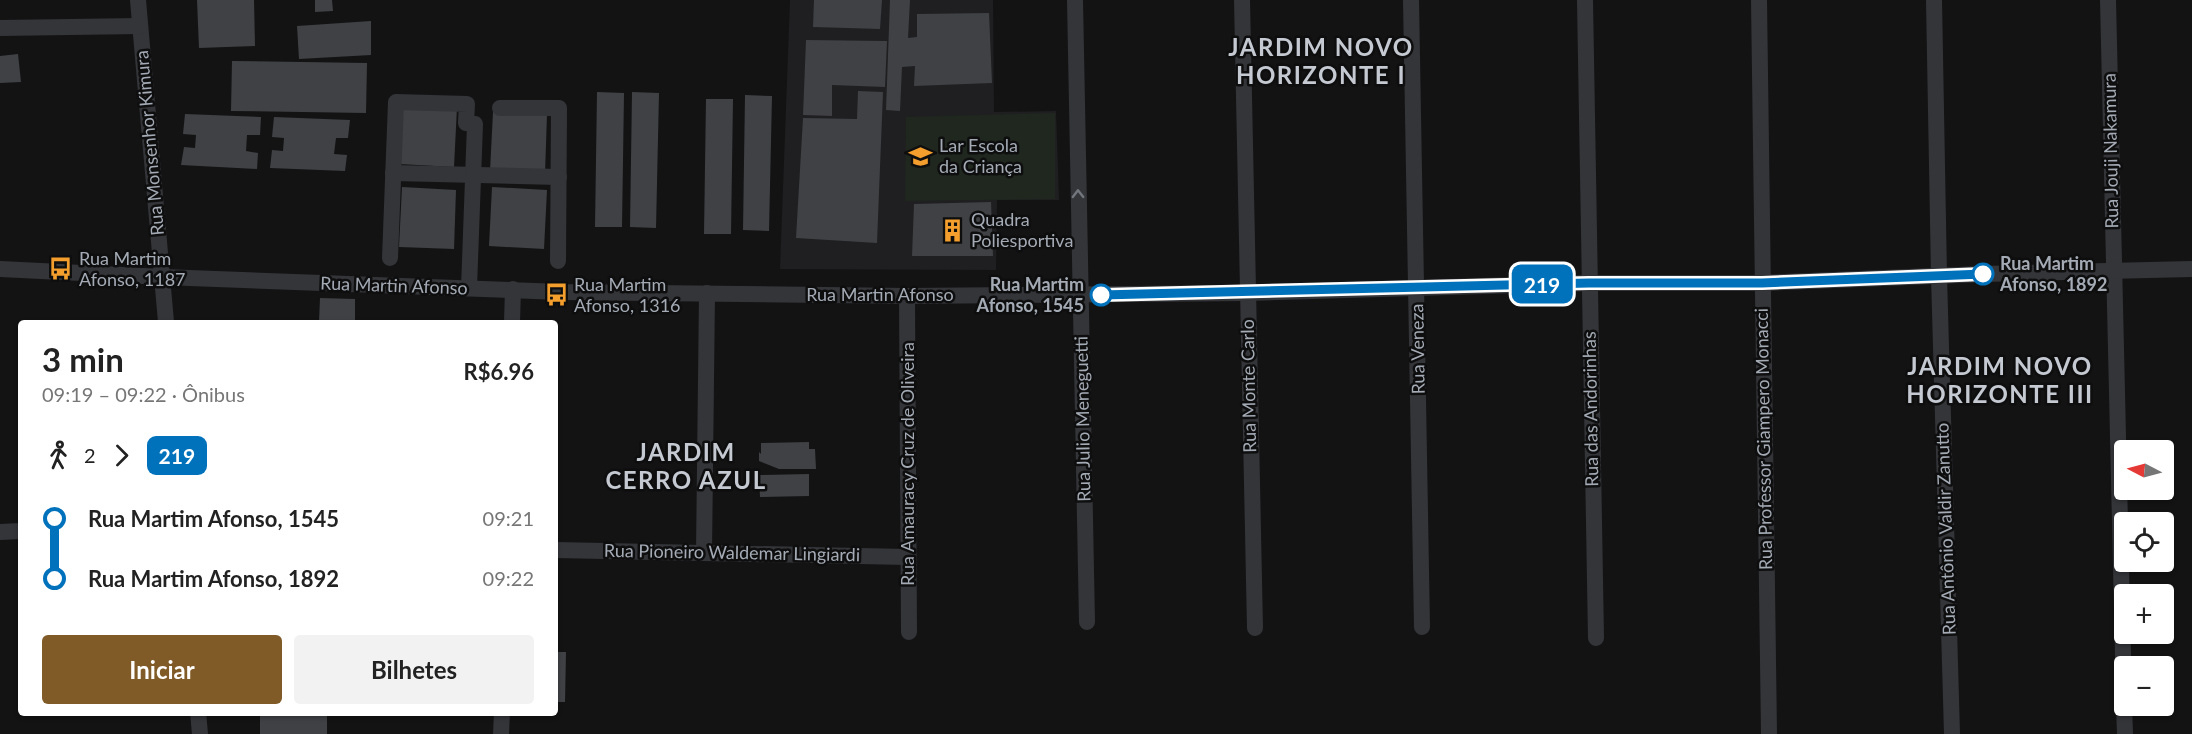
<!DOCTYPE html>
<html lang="pt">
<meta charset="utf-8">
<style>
:root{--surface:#fff;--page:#f2f2f2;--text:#222;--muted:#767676;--accent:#805a27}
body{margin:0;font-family:Lato,sans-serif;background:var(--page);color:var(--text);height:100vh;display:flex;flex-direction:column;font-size:22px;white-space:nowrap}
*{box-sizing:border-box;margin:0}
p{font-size:20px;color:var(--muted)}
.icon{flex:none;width:33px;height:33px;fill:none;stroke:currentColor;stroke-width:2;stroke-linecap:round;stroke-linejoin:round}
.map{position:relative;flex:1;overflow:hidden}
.details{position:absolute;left:18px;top:320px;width:540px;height:396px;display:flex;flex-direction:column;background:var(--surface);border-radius:6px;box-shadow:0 2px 4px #0004}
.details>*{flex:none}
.badge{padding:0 12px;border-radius:9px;font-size:21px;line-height:39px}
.needle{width:39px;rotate:276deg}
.buttons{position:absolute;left:2114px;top:440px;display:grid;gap:12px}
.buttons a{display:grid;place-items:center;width:60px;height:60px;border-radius:6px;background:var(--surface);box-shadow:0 2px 4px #0004;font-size:30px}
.map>.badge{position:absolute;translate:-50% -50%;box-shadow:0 0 0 3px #fff}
.legs{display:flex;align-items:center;gap:9px;height:66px;padding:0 24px;font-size:20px}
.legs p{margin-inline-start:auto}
.head{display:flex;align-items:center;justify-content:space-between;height:102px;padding:0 24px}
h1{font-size:33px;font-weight:700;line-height:45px}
.action{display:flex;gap:12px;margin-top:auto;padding:12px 24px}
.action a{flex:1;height:69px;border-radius:6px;background:var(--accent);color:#fff;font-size:24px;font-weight:700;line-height:69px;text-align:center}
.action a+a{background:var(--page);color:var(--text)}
ul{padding:0 24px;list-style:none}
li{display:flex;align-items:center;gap:21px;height:60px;font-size:22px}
li i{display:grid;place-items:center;width:9px;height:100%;margin:0 8px;background:currentColor}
li i::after{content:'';width:15px;height:15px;margin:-8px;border:4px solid;border-radius:50%;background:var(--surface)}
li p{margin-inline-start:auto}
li:first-child i{background:linear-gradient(#0000 50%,currentColor 0)}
li:last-child i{background:linear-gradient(currentColor 50%,#0000 0)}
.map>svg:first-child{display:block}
.built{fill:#1f1f21}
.green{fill:#1f271f}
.building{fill:#3f4144}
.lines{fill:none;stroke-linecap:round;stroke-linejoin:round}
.street{stroke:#343539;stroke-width:16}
.oneway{stroke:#72767d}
.line-1-casing{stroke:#fff;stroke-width:14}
.line-1{stroke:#0072bc;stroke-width:9}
.stop-1-dot{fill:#fff;stroke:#0072bc;stroke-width:3}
.labels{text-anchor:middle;stroke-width:5;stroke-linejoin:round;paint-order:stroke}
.street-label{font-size:18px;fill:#a4abb5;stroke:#0e0e0f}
.poi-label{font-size:18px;fill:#a4abb5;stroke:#0e0e0f;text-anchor:start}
.stop-label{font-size:18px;font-weight:bold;fill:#a4abb5;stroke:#0e0e0f;text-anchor:start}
.district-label{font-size:24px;font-weight:bold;letter-spacing:1.5px;fill:#c5c9d1;stroke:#0e0e0f}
</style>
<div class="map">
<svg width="2192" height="734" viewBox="0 0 2192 734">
<rect width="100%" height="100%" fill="#131314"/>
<polygon class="built" points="790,0 993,0 994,112 1056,111 1059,200 997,200 996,270 780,269"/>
<polygon class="green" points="1055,113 1055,199 905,201 906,117"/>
<g class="building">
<polygon points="197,0 254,0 255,46 199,48"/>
<polygon points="315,0 332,0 333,11 315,12"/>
<polygon points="814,0 882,0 880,29 813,27"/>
<polygon points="890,0 910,0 908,38 917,37 917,14 989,13 992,83 914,86 915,66 902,67 900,111 886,110"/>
<polygon points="371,21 371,55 299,59 297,26"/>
<polygon points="806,40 887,41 885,87 832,85 832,116 803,115"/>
<polygon points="18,54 21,82 0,83 0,56"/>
<polygon points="232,61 367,63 366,113 231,111"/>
<polygon points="858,91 883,92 877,243 796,238 803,118 857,119"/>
<polygon points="597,92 624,93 622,227 595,227"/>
<polygon points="632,92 659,93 656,228 630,227"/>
<polygon points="745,95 772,96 769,231 743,230"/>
<polygon points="706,99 733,99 731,234 704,234"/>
<polygon points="402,105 457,107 454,167 399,164"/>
<polygon points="493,112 547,114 545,174 490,171"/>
<polygon points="185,114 261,117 260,135 247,135 246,151 258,153 257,169 181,165 184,147 195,148 196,135 183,134"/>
<polygon points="274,117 350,120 348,138 336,138 334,154 347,155 345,171 270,168 272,150 283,151 284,138 272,137"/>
<polygon points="402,187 456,190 454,249 399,247"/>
<polygon points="492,187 547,190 544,249 489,246"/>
<polygon points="991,202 993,256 912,256 914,204"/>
<polygon points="320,298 355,299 355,322 319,322"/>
<polygon points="809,442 809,449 815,449 816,469 779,469 759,461 759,452 761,454 761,443"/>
<polygon points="809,474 809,496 760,497 759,475"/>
<polygon points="555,652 566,652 565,702 555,702"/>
<rect x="260" y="712" width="67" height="22"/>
</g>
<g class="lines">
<g class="street">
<polyline points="138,0 166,322"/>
<polyline points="1075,0 1087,622"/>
<polyline points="1242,0 1255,628"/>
<polyline points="1411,0 1422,627"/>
<polyline points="1585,0 1596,638"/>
<polyline points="1759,0 1769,734"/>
<polyline points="1934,0 1939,276 1952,734"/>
<polyline points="2108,0 2124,698"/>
<polyline points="0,28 140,26"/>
<polyline points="500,108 559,108 558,261"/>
<polyline points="393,173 559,177"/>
<polyline points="390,258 396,102 467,104 466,123 475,124 469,288"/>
<polyline points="0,269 163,277 561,292 907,296 1247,293 1589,283 1762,283 1983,274 2192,269"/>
<polyline points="907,296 909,632"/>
<polyline points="512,322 513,289"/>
<polyline points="0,532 21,531"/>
<polyline points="555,550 908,557"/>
<polyline points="704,553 707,293"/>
<polyline points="2124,705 2125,734"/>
<polyline points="198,712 200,734"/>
<polyline points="501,734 502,712"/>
</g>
</g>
<defs><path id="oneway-chevron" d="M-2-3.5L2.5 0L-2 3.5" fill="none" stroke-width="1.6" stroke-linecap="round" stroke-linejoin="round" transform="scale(1.5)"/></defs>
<use class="oneway" href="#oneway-chevron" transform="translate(1078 194) rotate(-91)"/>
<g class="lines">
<defs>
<polyline id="line-1" points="1101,295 1589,283 1762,283 1983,274"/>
</defs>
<use href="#line-1" class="line-1-casing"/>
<use href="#line-1" class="line-1"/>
</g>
<defs>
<symbol id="school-bare" viewBox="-9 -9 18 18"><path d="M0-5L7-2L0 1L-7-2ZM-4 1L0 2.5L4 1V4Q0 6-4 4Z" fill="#f39e2d" stroke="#0e0e0f" stroke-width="2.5" paint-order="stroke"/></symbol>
<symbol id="building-bare" viewBox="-9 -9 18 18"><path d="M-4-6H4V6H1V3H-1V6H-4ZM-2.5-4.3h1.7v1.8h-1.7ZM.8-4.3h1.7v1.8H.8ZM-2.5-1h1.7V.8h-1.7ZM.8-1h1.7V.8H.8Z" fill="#f39e2d" stroke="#0e0e0f" stroke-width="2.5" paint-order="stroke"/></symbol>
<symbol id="bus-bare" viewBox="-9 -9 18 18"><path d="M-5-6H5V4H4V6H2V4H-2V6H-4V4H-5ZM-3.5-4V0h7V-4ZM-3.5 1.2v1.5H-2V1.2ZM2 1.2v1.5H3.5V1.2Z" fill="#f39e2d" stroke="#0e0e0f" stroke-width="2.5" paint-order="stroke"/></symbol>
</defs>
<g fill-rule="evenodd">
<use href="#school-bare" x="904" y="140" width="33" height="33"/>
<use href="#building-bare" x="936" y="214" width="33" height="33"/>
<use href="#bus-bare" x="44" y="252" width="33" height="33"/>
<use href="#bus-bare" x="540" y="278" width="33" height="33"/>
</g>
<g class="stop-1-dot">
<circle cx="1983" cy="274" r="10"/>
<circle cx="1101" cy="295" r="10"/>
</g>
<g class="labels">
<g class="street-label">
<text transform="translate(150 143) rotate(-95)" y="6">Rua Monsenhor Kimura</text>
<text transform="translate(2111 151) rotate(-91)" y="6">Rua Jouji Nakamura</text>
<text transform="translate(394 286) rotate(2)" y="6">Rua Martin Afonso</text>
<text x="880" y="301">Rua Martin Afonso</text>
<text transform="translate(1418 349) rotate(-91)" y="6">Rua Veneza</text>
<text transform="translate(1249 386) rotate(-91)" y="6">Rua Monte Carlo</text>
<text transform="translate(1591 409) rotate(-91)" y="6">Rua das Andorinhas</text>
<text transform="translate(1083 419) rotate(-91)" y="6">Rua Julio Meneguetti</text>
<text transform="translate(1764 439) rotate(-91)" y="6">Rua Professor Giampero Monacci</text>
<text transform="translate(908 464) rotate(-90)" y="6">Rua Amauracy Cruz de Oliveira</text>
<text transform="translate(1946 529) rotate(-92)" y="6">Rua Antônio Valdir Zanutto</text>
<text transform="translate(732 553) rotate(1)" y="6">Rua Pioneiro Waldemar Lingiardi</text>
</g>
<g class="poi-label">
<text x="939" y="152">Lar Escola<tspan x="939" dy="21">da Criança</tspan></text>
<text x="971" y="226">Quadra<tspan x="971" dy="21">Poliesportiva</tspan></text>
<text x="79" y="265">Rua Martim<tspan x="79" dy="21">Afonso, 1187</tspan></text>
<text x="574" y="291">Rua Martim<tspan x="574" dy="21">Afonso, 1316</tspan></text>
</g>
<g class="stop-label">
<text x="2000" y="270">Rua Martim<tspan x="2000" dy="21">Afonso, 1892</tspan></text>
<text x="1084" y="291" text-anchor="end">Rua Martim<tspan x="1084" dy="21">Afonso, 1545</tspan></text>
</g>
<g class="district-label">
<text x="1321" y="56">JARDIM NOVO<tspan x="1321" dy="28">HORIZONTE I</tspan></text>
<text x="2000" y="375">JARDIM NOVO<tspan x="2000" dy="28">HORIZONTE III</tspan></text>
<text x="686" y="461">JARDIM<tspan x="686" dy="28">CERRO AZUL</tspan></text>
</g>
</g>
</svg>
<div class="buttons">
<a><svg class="needle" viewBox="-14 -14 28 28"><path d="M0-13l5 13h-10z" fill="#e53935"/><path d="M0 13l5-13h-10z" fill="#767676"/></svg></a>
<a><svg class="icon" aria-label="locate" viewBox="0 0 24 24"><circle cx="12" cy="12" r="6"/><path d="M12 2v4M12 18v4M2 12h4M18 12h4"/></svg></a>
<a>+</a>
<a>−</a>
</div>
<b class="badge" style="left:1542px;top:284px;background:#0072bc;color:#fff">219</b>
<section class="details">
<div class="head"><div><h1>3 min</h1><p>09:19 – 09:22 · Ônibus</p></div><b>R$6.96</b></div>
<div class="legs"><svg class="icon" aria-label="walk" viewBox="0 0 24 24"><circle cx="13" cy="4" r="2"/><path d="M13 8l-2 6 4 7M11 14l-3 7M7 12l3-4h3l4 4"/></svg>2<svg class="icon" aria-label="forward" viewBox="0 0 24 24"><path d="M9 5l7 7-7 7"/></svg><b class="badge" style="background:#0072bc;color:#fff">219</b></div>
<ul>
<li><i style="color:#0072bc"></i><b>Rua Martim Afonso, 1545</b><p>09:21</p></li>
<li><i style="color:#0072bc"></i><b>Rua Martim Afonso, 1892</b><p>09:22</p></li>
</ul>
<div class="action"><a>Iniciar</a><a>Bilhetes</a></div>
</section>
</div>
